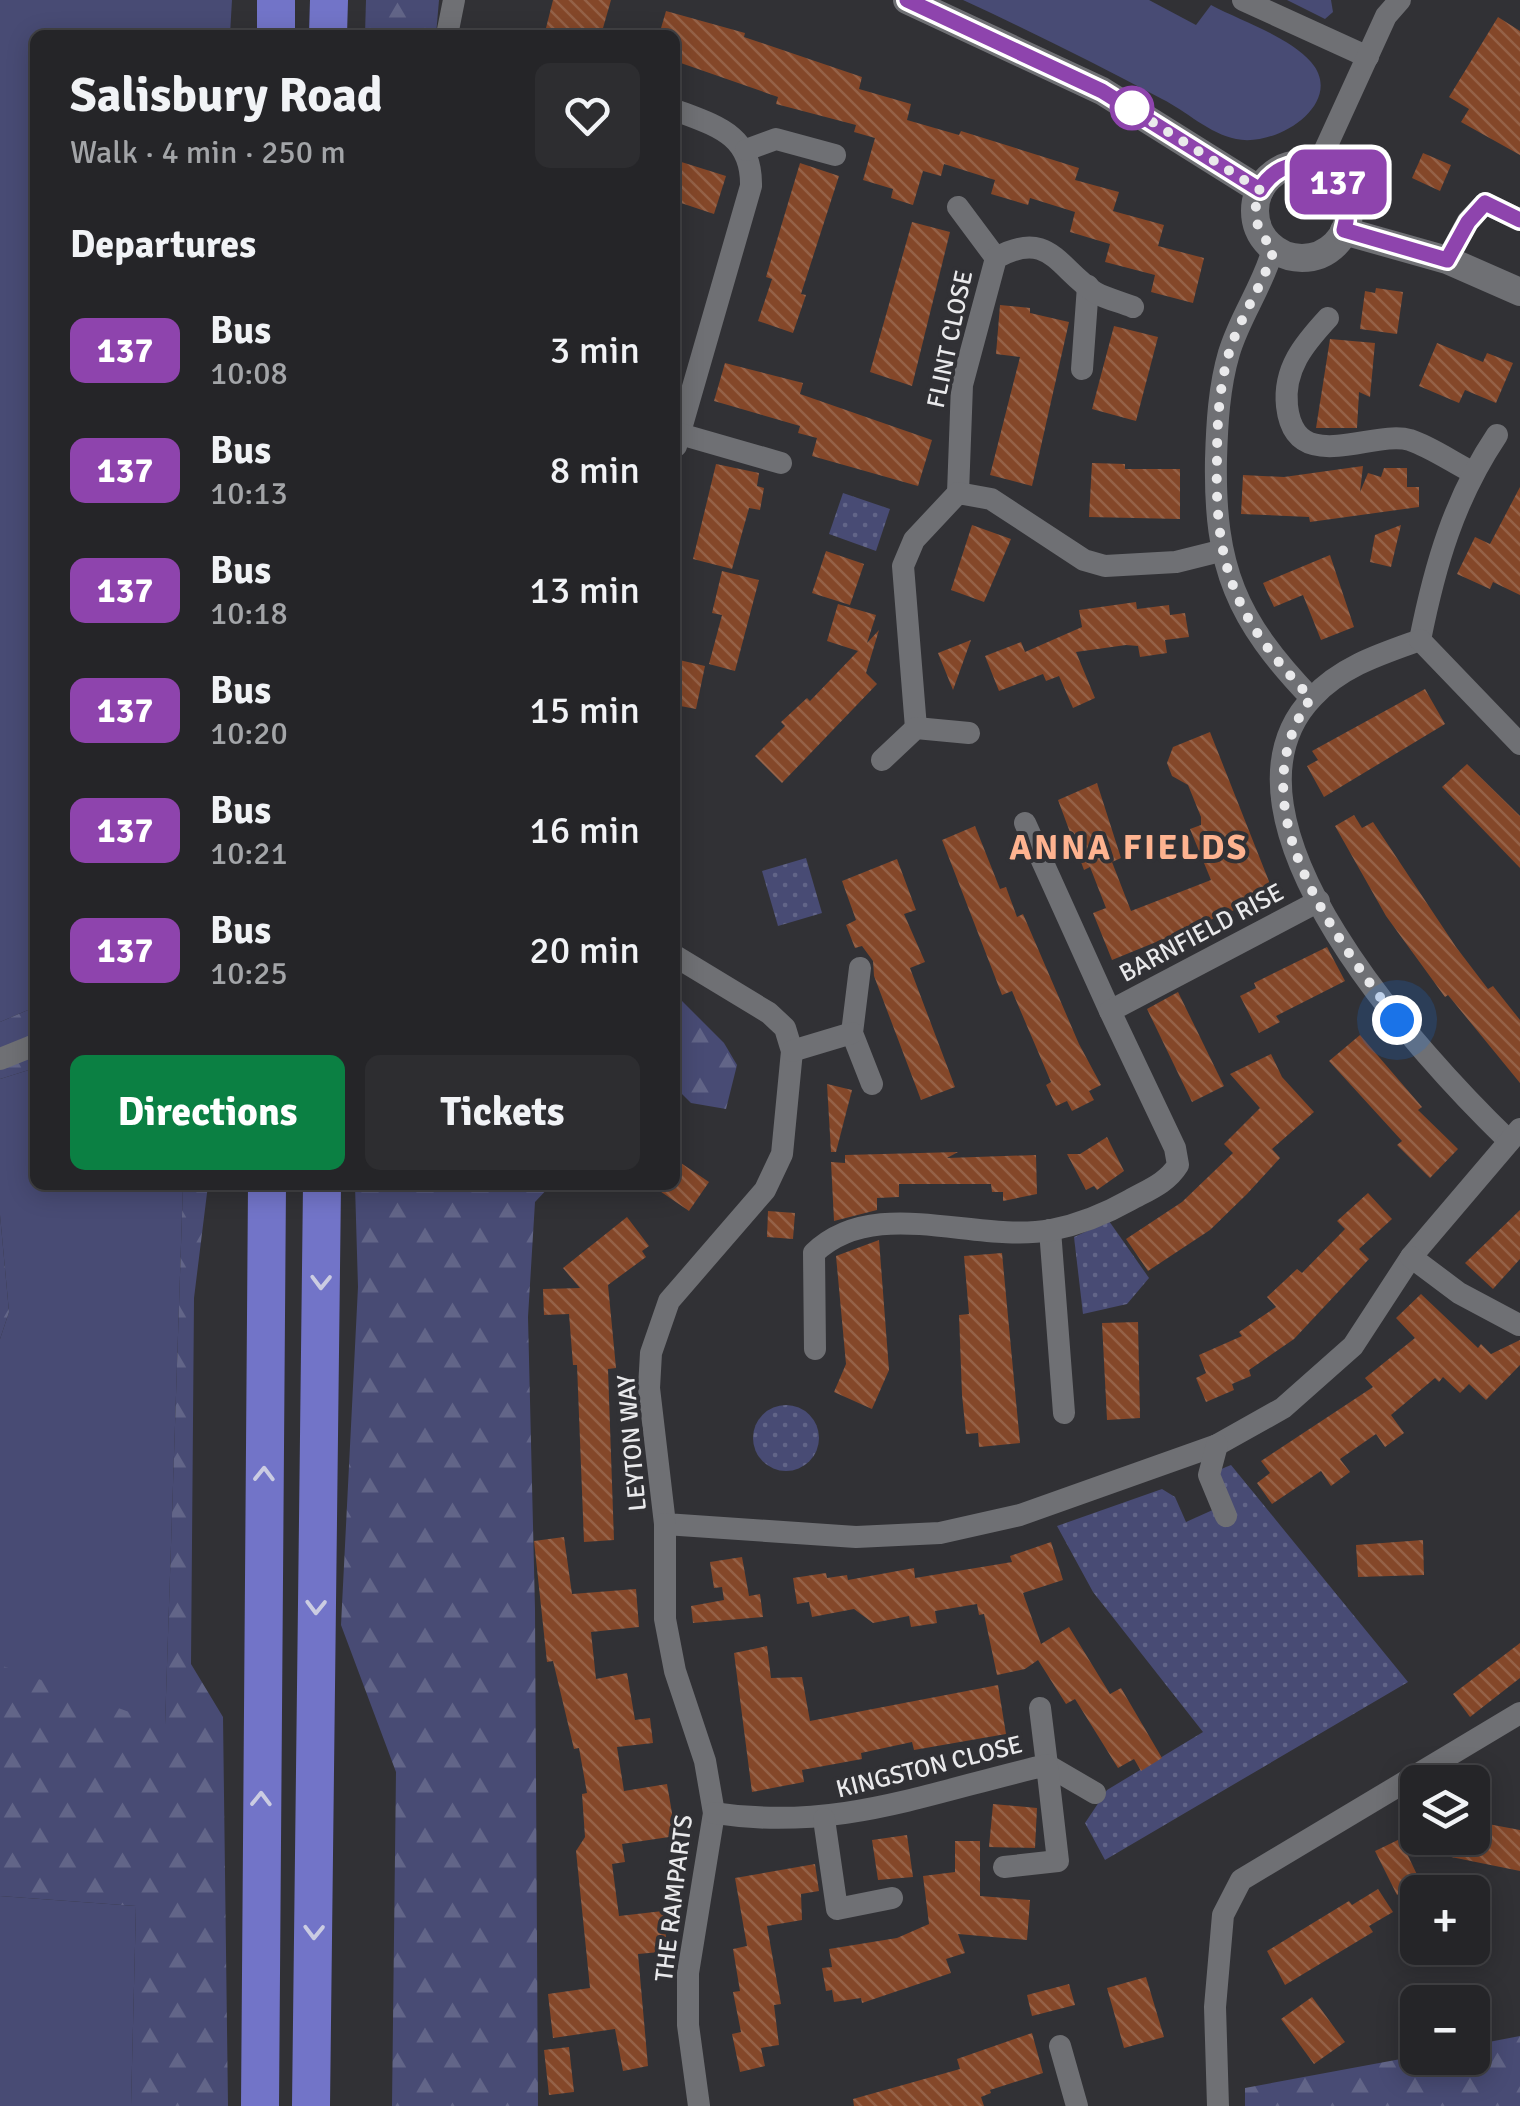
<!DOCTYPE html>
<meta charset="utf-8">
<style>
:root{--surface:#252528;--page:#2d2d30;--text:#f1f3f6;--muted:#a3a5a8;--line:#424245;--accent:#0b8043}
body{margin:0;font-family:Signika,sans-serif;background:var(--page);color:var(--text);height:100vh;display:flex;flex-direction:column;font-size:38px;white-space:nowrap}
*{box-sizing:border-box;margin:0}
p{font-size:32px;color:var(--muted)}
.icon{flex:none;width:55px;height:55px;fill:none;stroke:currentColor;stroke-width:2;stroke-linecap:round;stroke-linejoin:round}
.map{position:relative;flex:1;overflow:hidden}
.drawer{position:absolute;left:30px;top:30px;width:650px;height:1160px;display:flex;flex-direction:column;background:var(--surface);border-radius:15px;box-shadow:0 5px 25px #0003,0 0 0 2px var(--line)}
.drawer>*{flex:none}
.badge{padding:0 20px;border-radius:15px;font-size:35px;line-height:65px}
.buttons{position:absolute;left:1400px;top:1765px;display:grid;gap:20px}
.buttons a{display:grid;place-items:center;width:90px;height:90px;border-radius:15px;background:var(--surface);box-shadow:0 5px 25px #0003,0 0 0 2px var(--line);font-size:50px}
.you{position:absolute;width:50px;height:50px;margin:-25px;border:8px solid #fff;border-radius:50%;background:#1a73e8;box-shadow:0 0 0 15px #1a73e833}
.map>.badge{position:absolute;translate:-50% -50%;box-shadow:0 0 0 5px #fff}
h2{padding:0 40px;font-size:38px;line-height:90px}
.round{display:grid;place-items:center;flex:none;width:105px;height:105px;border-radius:15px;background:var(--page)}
.overview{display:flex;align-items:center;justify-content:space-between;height:170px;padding:0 40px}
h1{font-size:48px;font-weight:800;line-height:75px}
.cta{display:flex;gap:20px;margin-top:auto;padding:20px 40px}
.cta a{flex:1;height:115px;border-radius:15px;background:var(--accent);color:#fff;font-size:40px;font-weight:800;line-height:115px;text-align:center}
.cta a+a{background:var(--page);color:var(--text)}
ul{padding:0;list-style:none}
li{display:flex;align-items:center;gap:30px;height:120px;padding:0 40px}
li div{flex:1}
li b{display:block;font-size:38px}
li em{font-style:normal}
li .badge{min-width:110px;font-weight:700;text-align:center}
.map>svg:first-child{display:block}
.grass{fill:#484b74}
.forest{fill:url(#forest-firs)}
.park{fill:url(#park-dots)}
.building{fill:url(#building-back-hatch)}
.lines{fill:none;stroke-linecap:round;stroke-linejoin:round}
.minor{stroke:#6f7074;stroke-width:22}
.tertiary{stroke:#6f7074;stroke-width:28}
.trunk{stroke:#7274c8;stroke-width:38}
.oneway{stroke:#cbcce2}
.line-casing{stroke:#fff;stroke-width:22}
.line{stroke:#8e44ad;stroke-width:15}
.walk{stroke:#e9e9eb;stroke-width:10;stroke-dasharray:0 18}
.stop-dot{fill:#fff;stroke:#8e44ad;stroke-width:5}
.labels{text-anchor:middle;stroke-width:8;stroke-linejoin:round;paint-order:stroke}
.street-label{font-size:25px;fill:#e9e9eb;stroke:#313135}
.district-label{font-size:35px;font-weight:bold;letter-spacing:2.5px;fill:#feb390;stroke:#313135}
</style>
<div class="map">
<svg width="1520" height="2106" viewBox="0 0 1520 2106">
<defs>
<pattern id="forest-firs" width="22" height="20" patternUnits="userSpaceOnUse" patternTransform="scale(2.5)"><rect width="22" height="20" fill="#484b74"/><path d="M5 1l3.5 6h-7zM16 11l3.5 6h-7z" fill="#626588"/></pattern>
<pattern id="park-dots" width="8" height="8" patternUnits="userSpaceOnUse" patternTransform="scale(2.5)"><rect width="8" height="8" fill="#484b74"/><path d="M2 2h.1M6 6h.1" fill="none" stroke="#626588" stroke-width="1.8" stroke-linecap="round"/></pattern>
<pattern id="building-back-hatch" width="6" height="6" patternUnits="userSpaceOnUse" patternTransform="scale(2.5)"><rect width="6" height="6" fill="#844729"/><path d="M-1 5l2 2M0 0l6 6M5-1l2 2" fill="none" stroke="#956248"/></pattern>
</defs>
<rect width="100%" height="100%" fill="#313135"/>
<g class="grass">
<polygon points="0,0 232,0 230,35 35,35 35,1007 0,1022"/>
<path d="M963,0H1149L1196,25L1211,5C1241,21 1288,36 1311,62C1346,102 1278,148 1236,139C1210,134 1186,111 1162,99C1097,64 1030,31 963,0Z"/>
<polygon points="1287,0 1331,0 1333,12 1325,19"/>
<polygon points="35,1068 35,1185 183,1185 165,1726 0,1666 0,1339 9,1312 0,1215 0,1079"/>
<polygon points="0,1896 136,1906 131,2106 0,2106"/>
</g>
<g class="forest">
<polygon points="366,0 439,0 436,35 365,35"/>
<polygon points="675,994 724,1043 737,1065 726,1109 691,1103 675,1087"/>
<polygon points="35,1007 35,1068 0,1079 0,1022"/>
<polygon points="183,1185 208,1185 194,1298 191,1664 223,1717 228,2106 131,2106 136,1906 0,1896 0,1665 165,1725"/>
<polygon points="355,1185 551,1185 535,1202 528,1317 535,1609 538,2106 392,2106 396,1772 341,1625 358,1287"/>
<polygon points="0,1215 9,1312 0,1339"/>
<polygon points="1520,2036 1520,2106 1245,2106 1245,2088 1417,2056 1472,2058 1473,2045"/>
</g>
<g class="park">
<polygon points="843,493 890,509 876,551 829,534"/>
<polygon points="806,858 822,913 778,926 762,871"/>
<polygon points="1109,1221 1149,1278 1127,1304 1083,1314 1074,1237"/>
<circle cx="786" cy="1438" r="33"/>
<polygon points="1231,1465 1408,1682 1105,1860 1085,1823 1107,1790 1203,1732 1093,1592 1057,1526 1162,1489 1175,1497 1186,1522 1226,1504 1219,1470"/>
</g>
<g class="building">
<polygon points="553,0 611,0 601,35 571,35 546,28"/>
<polygon points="666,11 745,33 744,37 862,77 859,89 911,104 907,120 959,135 961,131 1079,168 1075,180 1119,192 1113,211 1164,225 1158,246 1204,258 1193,303 1151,292 1155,275 1105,262 1110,244 1070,232 1075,212 1030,198 1028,205 991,194 995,180 944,164 941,176 923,171 913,205 891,198 893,189 863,180 875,138 854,132 856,125 776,104 778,97 675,61 675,35 659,35"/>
<polygon points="1498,17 1520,31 1520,155 1461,122 1469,109 1449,97"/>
<polygon points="1423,153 1451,165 1440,191 1412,178"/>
<polygon points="675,160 726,176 714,214 675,201"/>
<polygon points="800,163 839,176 801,294 806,295 793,333 758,321 772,279 766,277"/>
<polygon points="912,222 950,232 912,386 870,372"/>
<polygon points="1376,288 1403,292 1397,334 1360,329 1365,291 1375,293"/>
<polygon points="1000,305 1030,308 1030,313 1069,322 1032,486 990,475 1020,357 996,354"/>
<polygon points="1114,326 1158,337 1136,421 1092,409"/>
<polygon points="1330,339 1375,343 1370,397 1359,392 1357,428 1316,428"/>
<polygon points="1437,343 1483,362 1487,353 1513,363 1496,403 1465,390 1459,403 1419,386"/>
<polygon points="725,363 803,383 800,394 932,440 918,486 812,456 817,438 798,433 800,426 714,401"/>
<polygon points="1092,463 1125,464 1125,469 1180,469 1180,519 1089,517"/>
<polygon points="716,464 759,473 757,486 764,488 760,510 749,508 732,569 693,559"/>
<polygon points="1363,466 1360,492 1368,473 1381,477 1384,468 1407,468 1407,487 1419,487 1419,507 1310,522 1309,517 1241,514 1243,475 1284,477"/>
<polygon points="1520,487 1520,595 1493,582 1490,589 1457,574 1475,537 1490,544"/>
<polygon points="972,525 1011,539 984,602 951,590"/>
<polygon points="1401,525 1391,567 1370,562 1375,535"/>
<polygon points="826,551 864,564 850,605 812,593"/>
<polygon points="1330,555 1354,627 1321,640 1303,595 1274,607 1263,583"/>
<polygon points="722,571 759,580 735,671 709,664 722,615 712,613"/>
<polygon points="1136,602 1137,609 1169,605 1170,615 1185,613 1189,637 1165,640 1167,653 1140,657 1138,646 1126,645 1076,652 1095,698 1073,708 1059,676 1046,681 1043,674 999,691 985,656 1021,642 1025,652 1082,627 1079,610"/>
<polygon points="838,604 876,615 867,643 879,630 866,673 877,684 782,783 755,756 785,726 781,722 807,698 810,701 858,651 827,641"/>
<polygon points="971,640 953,690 938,653"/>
<polygon points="675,659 705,666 696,709 675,705"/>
<polygon points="1425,689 1445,724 1324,797 1307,766 1318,760 1312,751"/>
<polygon points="1210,732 1274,894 1112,960 1093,913 1106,908 1090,867 1084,870 1058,800 1097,783 1121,858 1112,862 1131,911 1211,880 1190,829 1201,825 1201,817 1188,785 1172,776 1167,763 1173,747"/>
<polygon points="1467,764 1520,816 1520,868 1442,787"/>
<polygon points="1354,815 1362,828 1373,822 1456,947 1488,989 1493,986 1520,1020 1520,1083 1448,995 1445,997 1386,916 1335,826"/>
<polygon points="975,826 1000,889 1006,887 1017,917 1023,914 1079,1044 1101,1085 1089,1091 1094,1100 1072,1111 1067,1101 1056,1106 1046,1085 1051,1082 1012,991 1002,995 942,840"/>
<polygon points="897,859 916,910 904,914 925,962 910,968 955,1087 921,1100 874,976 873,961 862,946 855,948 846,925 856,920 842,881"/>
<polygon points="1327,947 1345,981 1276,1016 1280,1022 1259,1033 1240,996 1256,988 1254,983"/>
<polygon points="1178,992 1224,1086 1192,1102 1147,1009"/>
<polygon points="1360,1035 1422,1107 1418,1110 1458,1149 1430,1178 1397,1145 1402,1141 1329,1061"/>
<polygon points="1271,1054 1282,1077 1314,1112 1272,1149 1280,1158 1247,1194 1210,1230 1148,1271 1126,1239 1182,1202 1233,1153 1224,1144 1260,1108 1230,1074"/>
<polygon points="827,1084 852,1090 836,1152 831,1152"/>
<polygon points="1107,1137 1124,1171 1097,1190 1094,1186 1086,1190 1067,1154 1080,1154"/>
<polygon points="958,1152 947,1158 1036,1155 1037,1194 1003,1201 1003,1192 992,1192 991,1184 899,1184 899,1197 877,1198 877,1210 834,1221 831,1162 845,1163 845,1155"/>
<polygon points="675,1159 709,1182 689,1211 651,1185 675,1185"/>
<polygon points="1368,1193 1392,1219 1359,1249 1369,1259 1294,1339 1249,1370 1251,1376 1232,1384 1234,1390 1206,1402 1196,1378 1206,1373 1199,1355 1242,1336 1239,1332 1276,1307 1267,1297 1297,1269 1302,1273 1345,1229 1337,1221"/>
<polygon points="1520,1210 1520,1259 1493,1289 1465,1263"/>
<polygon points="768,1211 795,1213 793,1239 767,1237"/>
<polygon points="627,1217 649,1246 642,1251 646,1257 608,1285 616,1368 608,1369 614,1540 584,1542 577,1365 573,1365 569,1314 544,1315 543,1289 580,1288 563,1268"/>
<polygon points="879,1240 889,1370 872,1409 834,1392 846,1364 836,1256"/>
<polygon points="1002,1253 1020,1443 979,1447 978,1433 966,1434 962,1395 959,1315 969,1314 964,1256"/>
<polygon points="1421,1294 1478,1348 1481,1344 1491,1354 1520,1340 1520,1365 1486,1400 1469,1384 1460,1393 1443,1377 1439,1382 1435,1378 1391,1415 1404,1433 1385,1447 1376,1434 1340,1459 1350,1472 1331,1486 1321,1471 1272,1504 1257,1483 1270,1473 1261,1461 1373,1387 1365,1378 1415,1338 1396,1318"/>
<polygon points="1138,1322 1140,1418 1107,1420 1102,1323"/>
<polygon points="564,1537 572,1594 636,1589 639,1627 591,1632 596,1679 627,1673 635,1720 650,1718 653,1743 617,1747 624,1791 667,1784 676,1836 622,1844 625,1862 612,1864 619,1916 663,1911 666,1937 658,1938 660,1952 638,1954 648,2066 623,2071 615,2029 553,2038 548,1994 590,1988 576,1851 585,1837 582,1794 587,1793 579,1748 574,1749 553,1661 547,1662 534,1541"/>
<polygon points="1423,1540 1424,1575 1358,1577 1356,1545"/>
<polygon points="1051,1542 1063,1580 1023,1593 1041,1644 1069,1627 1110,1694 1121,1688 1162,1758 1141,1771 1134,1759 1118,1768 1075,1699 1066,1704 1038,1660 1025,1669 997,1675 984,1614 979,1615 977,1604 935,1611 937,1623 911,1627 909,1616 873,1623 854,1609 812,1617 809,1602 797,1604 793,1578 826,1573 827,1578 847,1575 848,1580 914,1568 915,1578 1012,1562 1010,1556"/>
<polygon points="742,1557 749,1596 760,1594 763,1617 693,1623 691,1606 724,1600 722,1587 714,1588 710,1562"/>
<polygon points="1520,1643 1520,1678 1470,1717 1453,1694"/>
<polygon points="767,1646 771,1678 802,1677 810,1721 998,1685 1006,1734 914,1750 912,1742 861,1753 862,1759 802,1770 804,1782 752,1792 734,1653"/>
<polygon points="993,1804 1037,1808 1035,1848 989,1847"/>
<polygon points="1472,1821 1520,1830 1520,1871 1407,1848 1408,1838 1472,1838"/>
<polygon points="907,1835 913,1877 878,1880 872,1840"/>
<polygon points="1400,1839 1421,1883 1397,1895 1375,1851"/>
<polygon points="955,1841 980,1841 980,1896 1030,1900 1027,1940 958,1934 965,1953 946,1959 951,1973 862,2003 861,1998 834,2002 832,1990 826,1991 822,1968 832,1967 829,1949 897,1938 929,1924 923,1876 955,1872"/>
<polygon points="815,1864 819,1891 801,1894 802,1920 767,1926 781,2004 774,2005 779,2045 761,2048 765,2066 740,2072 732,2034 741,2032 733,1992 740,1991 733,1949 747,1946 735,1878"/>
<polygon points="1378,1889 1393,1912 1369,1926 1373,1932 1285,1985 1267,1951 1349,1901 1352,1905"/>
<polygon points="1146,1977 1164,2037 1124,2048 1107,1988"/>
<polygon points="1069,1984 1075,2005 1032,2016 1027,1995"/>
<polygon points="1312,1997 1345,2042 1314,2064 1281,2019"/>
<polygon points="1032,2033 1043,2073 990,2090 991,2093 981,2097 984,2106 854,2106 853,2099 960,2069 957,2059"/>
<polygon points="569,2047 574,2092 549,2095 544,2050"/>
</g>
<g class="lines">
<g class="minor">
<polyline points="1243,0 1368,57"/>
<polyline points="447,35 454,0"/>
<path d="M675,110C717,126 752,135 751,186L676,446"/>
<polyline points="746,150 776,139 835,155"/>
<polyline points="1317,167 1386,16 1400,0"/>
<polyline points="958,207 996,258"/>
<path d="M1273,249C1263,286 1240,316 1229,353C1219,387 1217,424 1216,459C1214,567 1236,620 1311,698"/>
<polyline points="1447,260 1468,221 1485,203 1520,220"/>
<path d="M1328,318C1304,344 1283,369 1287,406C1295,478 1372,429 1410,440C1431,447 1452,462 1472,472"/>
<polyline points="1082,369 1088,286"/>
<polyline points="680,434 781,463"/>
<path d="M958,493L962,385L996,258C1050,228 1058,269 1096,293C1107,299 1121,302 1133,307"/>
<path d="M1420,640C1381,654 1342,666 1313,697C1197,817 1425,1060 1509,1141"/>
<path d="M1420,640C1435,565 1454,499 1497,435"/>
<polyline points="1420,640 1520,744"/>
<polyline points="916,728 903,566 914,540 958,493 991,499 1084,560 1105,566 1176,562 1220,551"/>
<polyline points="882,760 916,728 969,733"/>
<polyline points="1025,823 1110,1011"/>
<polyline points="675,956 769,1013 785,1028 792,1051 782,1154 765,1190 669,1301 651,1353 649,1388 665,1524 856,1537 940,1533 1020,1515 1217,1445 1283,1408 1353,1346 1411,1257 1520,1129"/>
<polyline points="860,968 852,1033 872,1084"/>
<polyline points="792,1051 852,1033"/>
<polyline points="0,1059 35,1045"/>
<polyline points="1050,1230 1064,1413"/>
<polyline points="1411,1257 1459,1293 1519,1325"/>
<path d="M815,1349L814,1253C875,1194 975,1244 1051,1230C1077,1225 1107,1213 1130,1200C1148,1190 1167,1183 1178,1165L1175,1148L1110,1011L1319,901"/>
<polyline points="1217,1445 1209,1475 1226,1516"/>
<polyline points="665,1524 665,1619 675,1671 705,1761 714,1813 688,1973 688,2025 699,2106"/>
<polyline points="1040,1708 1047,1765 1095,1793"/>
<path d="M714,1813C837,1832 929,1792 1047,1765L1058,1861L1004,1867"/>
<polyline points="824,1819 837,1909 892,1898"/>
<polyline points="1060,2046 1077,2106"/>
<polyline points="1218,2106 1215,2007 1223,1915 1241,1880 1520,1713"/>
</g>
<g class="tertiary">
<polyline points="907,0 1102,91 1260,190"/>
<circle cx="1302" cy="211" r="47"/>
<polyline points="1344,231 1447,260 1520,292"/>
</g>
<g class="trunk">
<polyline points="276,35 276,0"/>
<polyline points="328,35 329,0"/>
<polyline points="260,2106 267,1185"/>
<polyline points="311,2106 322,1185"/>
</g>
</g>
<defs><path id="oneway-chevron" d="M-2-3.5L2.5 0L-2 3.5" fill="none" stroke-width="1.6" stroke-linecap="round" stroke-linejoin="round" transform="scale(2.5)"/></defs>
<g class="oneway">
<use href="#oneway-chevron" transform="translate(321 1282) rotate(91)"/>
<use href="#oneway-chevron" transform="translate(264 1474) rotate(-89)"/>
<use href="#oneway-chevron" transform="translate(316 1607) rotate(91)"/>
<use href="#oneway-chevron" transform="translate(261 1799) rotate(-89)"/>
<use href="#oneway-chevron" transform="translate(314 1932) rotate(91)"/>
</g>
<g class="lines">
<defs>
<path id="line" d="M907,0L1102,91L1260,190C1291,138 1361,175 1344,230L1447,260L1468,222L1485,203L1520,220"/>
</defs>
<use href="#line" class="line-casing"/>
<use href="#line" class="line"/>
<path class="walk" d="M1132,108L1127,106L1260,190C1251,213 1256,232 1274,249C1263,286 1240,316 1229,353C1219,387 1217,424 1217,459C1214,568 1236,620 1311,698C1235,806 1332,932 1397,1020"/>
</g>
<circle class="stop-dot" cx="1132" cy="108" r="20"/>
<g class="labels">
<g class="street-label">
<text transform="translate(949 339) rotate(-78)" y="9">FLINT CLOSE</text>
<text transform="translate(1201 932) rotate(-28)" y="9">BARNFIELD RISE</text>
<text transform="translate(631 1443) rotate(-95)" y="9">LEYTON WAY</text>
<text transform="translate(929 1766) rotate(-14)" y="9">KINGSTON CLOSE</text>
<text transform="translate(673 1898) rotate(-83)" y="9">THE RAMPARTS</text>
</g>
<g class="district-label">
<text x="1129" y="859">ANNA FIELDS</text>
</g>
</g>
</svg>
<div class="buttons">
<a><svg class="icon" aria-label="layers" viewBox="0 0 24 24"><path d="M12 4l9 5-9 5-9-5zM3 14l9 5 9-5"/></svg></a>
<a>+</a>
<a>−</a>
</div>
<div class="you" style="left:1397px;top:1020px"></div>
<b class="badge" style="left:1338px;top:182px;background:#8e44ad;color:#fff">137</b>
<section class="drawer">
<div class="overview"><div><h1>Salisbury Road</h1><p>Walk · 4 min · 250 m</p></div><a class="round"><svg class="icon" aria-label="heart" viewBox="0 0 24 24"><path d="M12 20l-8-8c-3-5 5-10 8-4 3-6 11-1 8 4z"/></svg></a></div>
<h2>Departures</h2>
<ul>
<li><span class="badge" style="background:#8e44ad;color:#fff">137</span><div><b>Bus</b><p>10:08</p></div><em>3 min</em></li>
<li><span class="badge" style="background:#8e44ad;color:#fff">137</span><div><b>Bus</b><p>10:13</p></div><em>8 min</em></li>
<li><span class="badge" style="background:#8e44ad;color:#fff">137</span><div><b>Bus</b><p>10:18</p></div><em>13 min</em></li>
<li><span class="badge" style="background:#8e44ad;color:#fff">137</span><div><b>Bus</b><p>10:20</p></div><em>15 min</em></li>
<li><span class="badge" style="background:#8e44ad;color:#fff">137</span><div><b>Bus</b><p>10:21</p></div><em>16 min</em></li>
<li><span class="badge" style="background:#8e44ad;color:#fff">137</span><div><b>Bus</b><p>10:25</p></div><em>20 min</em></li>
</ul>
<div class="cta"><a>Directions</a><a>Tickets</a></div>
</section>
</div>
